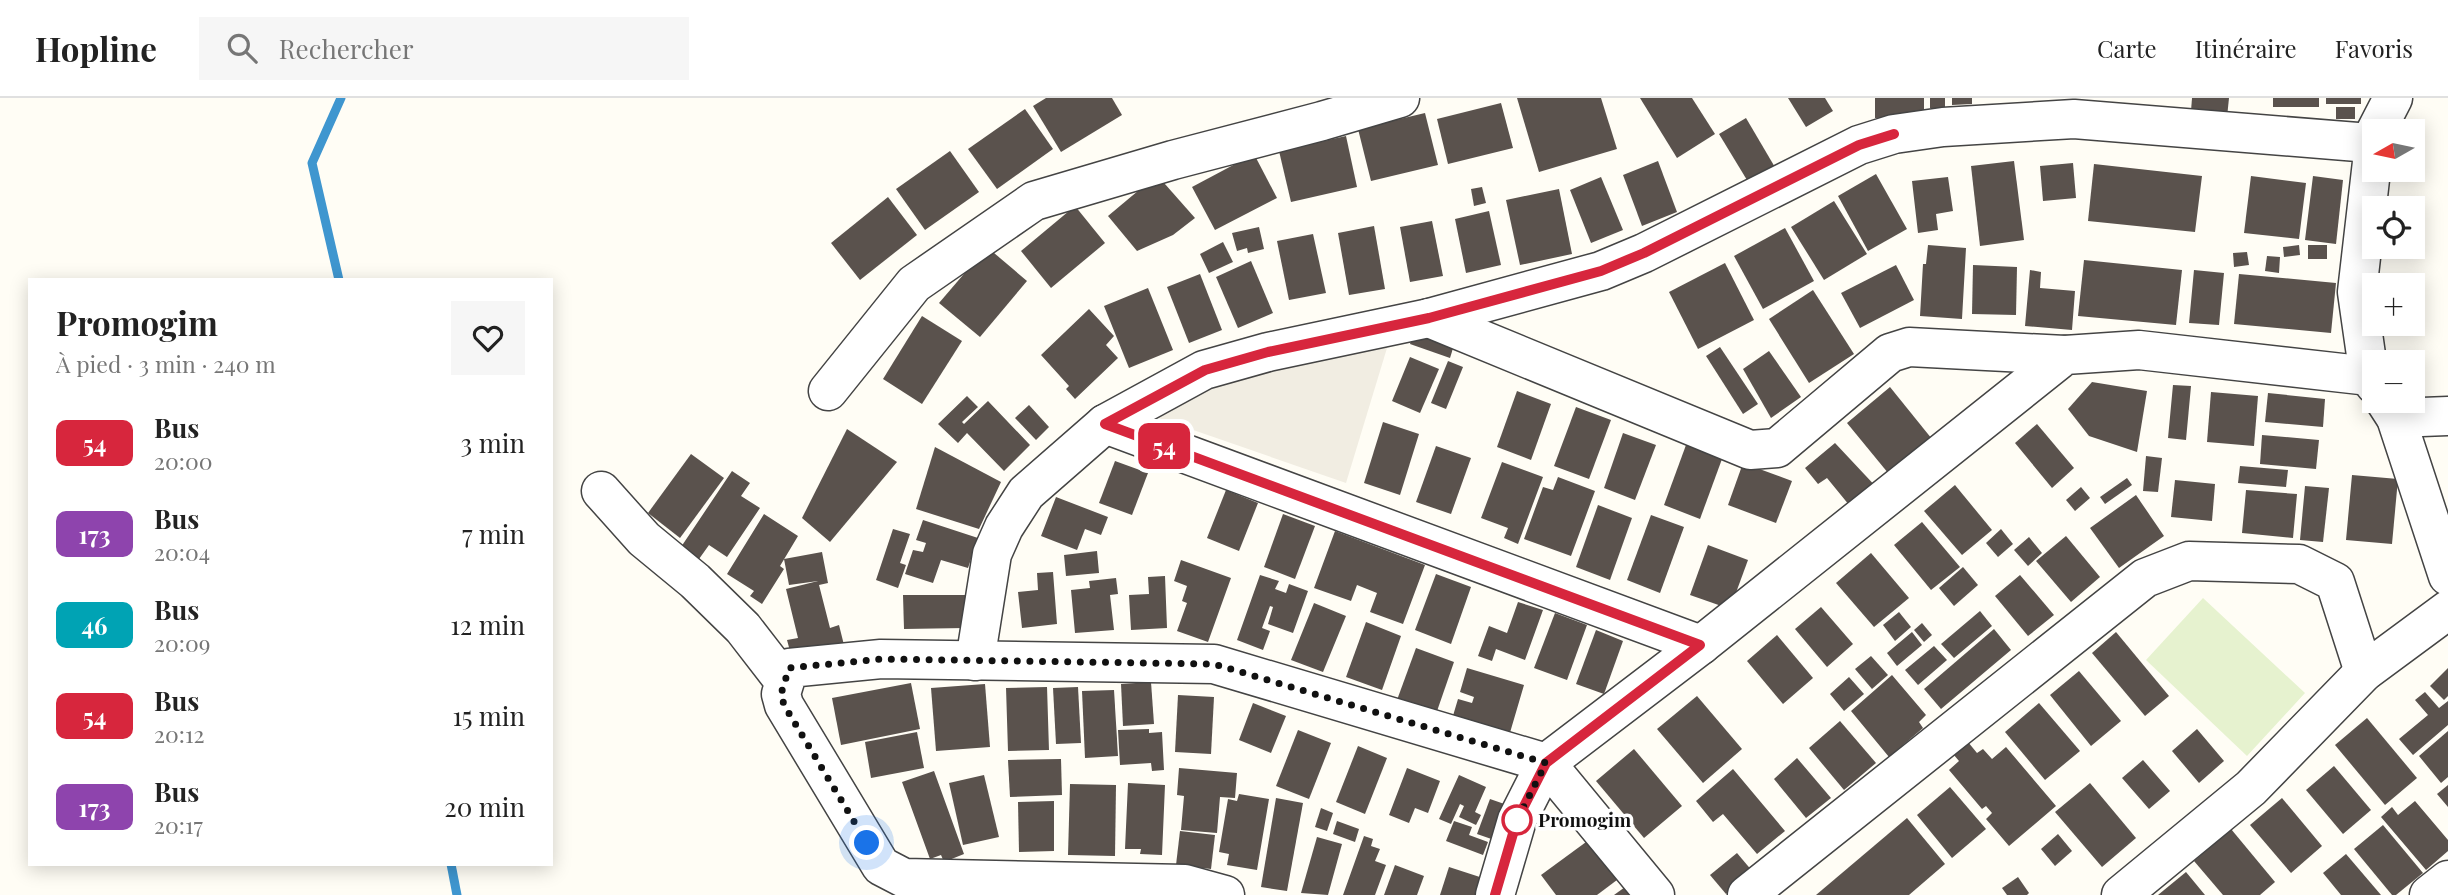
<!DOCTYPE html>
<html lang="fr">
<meta charset="utf-8">
<style>
:root{--surface:#fff;--page:#f6f6f6;--text:#222;--muted:#767676;--line:#e0e0e0}
body{margin:0;font-family:"Playfair Display",serif;background:var(--page);color:var(--text);height:100vh;display:flex;flex-direction:column;font-size:26px;white-space:nowrap}
*{box-sizing:border-box;margin:0}
p{font-size:23px;color:var(--muted)}
.icon{flex:none;width:38px;height:38px;fill:none;stroke:currentColor;stroke-width:2;stroke-linecap:round;stroke-linejoin:round}
.map{position:relative;flex:1;overflow:hidden}
.panel{position:absolute;left:28px;top:180px;width:525px;height:588px;display:flex;flex-direction:column;background:var(--surface);border-radius:0px;box-shadow:0 4px 18px #0003}
.panel>*{flex:none}
.badge{padding:0 14px;border-radius:10px;font-size:24px;line-height:46px}
.needle{width:46px;rotate:261deg}
.buttons{position:absolute;left:2362px;top:21px;display:grid;gap:14px}
.buttons a{display:grid;place-items:center;width:63px;height:63px;border-radius:0px;background:var(--surface);box-shadow:0 4px 18px #0003;font-size:35px}
.you{position:absolute;width:35px;height:35px;margin:-18px;border:5px solid #fff;border-radius:50%;background:#1a73e8;box-shadow:0 0 0 10px #1a73e833}
.map>.badge{position:absolute;translate:-50% -50%;box-shadow:0 0 0 4px #fff}
.round{display:grid;place-items:center;flex:none;width:74px;height:74px;border-radius:0px;background:var(--page)}
.head{display:flex;align-items:center;justify-content:space-between;height:119px;padding:0 28px}
h1{font-size:33px;font-weight:700;line-height:52px}
ul{padding:0;list-style:none}
li{display:flex;align-items:center;gap:21px;height:91px;padding:0 28px}
li div{flex:1}
li b{display:block;font-size:26px}
li em{font-style:normal}
li .badge{min-width:77px;font-weight:700;text-align:center}
header{display:flex;align-items:center;gap:42px;box-sizing:border-box;height:98px;padding:0 35px;background:var(--surface);border-bottom:2px solid var(--line)}
header strong{font-size:33px}
nav{display:flex;gap:38px;margin-inline-start:auto;font-size:24px}
.search{width:490px;height:63px;background:var(--page);display:flex;align-items:center;gap:18px;box-sizing:border-box;padding:0 24px;border-radius:0px;color:var(--muted);font-size:26px}
.map>svg:first-child{display:block}
.pitch{fill:#e6f2cf}
.plaza{fill:#f1ede2}
.lines{fill:none;stroke-linecap:round;stroke-linejoin:round}
.stream{stroke:#3f96cf;stroke-width:9}
.building{fill:#5a524d}
.minor-casing{stroke:#444;stroke-width:41}
.minor{stroke:#fff;stroke-width:38}
.line-casing{stroke:#fff;stroke-width:16}
.line{stroke:#d7263d;stroke-width:10}
.walk{stroke:#111;stroke-width:7;stroke-dasharray:0 12.6}
.stop-dot{fill:#fff;stroke:#d7263d;stroke-width:3.5}
.labels{text-anchor:middle;stroke-width:7;stroke-linejoin:round;paint-order:stroke}
.stop-label{font-size:19px;font-weight:bold;fill:#111;stroke:#fff;text-anchor:start}
</style>
<header>
<strong>Hopline</strong>
<div class="search"><svg class="icon" aria-label="search" viewBox="0 0 24 24"><circle cx="10" cy="10" r="6"/><path d="M15 15l6 6"/></svg>Rechercher</div>
<nav><a>Carte</a><a>Itinéraire</a><a>Favoris</a></nav>
</header>
<div class="map">
<svg width="2448" height="797" viewBox="0 0 2448 797">
<rect width="100%" height="100%" fill="#fffdf5"/>
<polygon class="pitch" points="2203,500 2305,595 2247,658 2146,562"/>
<polygon class="plaza" points="1394,227 1346,385 1147,316 1291,261"/>
<g class="lines">
<g class="stream">
<polyline points="339,182 312,65 341,0"/>
<polyline points="451,766 457,797"/>
</g>
</g>
<g class="building">
<polygon points="1046,0 1112,0 1122,17 1061,54 1033,8"/>
<polygon points="1517,0 1601,0 1617,51 1539,74"/>
<polygon points="1640,0 1692,0 1715,36 1677,60"/>
<polygon points="1788,0 1825,0 1833,13 1806,29"/>
<polygon points="1875,0 1924,0 1924,19 1875,20"/>
<rect x="1930" y="0" width="15" height="10"/>
<polygon points="1952,0 1972,0 1972,6 1952,7"/>
<polygon points="2192,0 2229,0 2226,29 2190,26"/>
<rect x="2273" y="0" width="46" height="9"/>
<rect x="2326" y="0" width="35" height="6"/>
<polygon points="1501,5 1513,50 1448,66 1437,21"/>
<rect x="2336" y="9" width="19" height="12"/>
<polygon points="1025,11 1053,51 997,91 968,51"/>
<polygon points="1425,15 1438,67 1371,83 1358,31"/>
<polygon points="1746,20 1776,71 1750,87 1719,36"/>
<polygon points="1346,38 1357,89 1291,104 1279,53"/>
<polygon points="950,53 979,94 925,132 896,91"/>
<polygon points="1254,56 1277,100 1215,132 1192,89"/>
<polygon points="1658,63 1677,114 1642,128 1623,77"/>
<polygon points="2014,63 2024,142 1980,148 1971,68"/>
<polygon points="2073,65 2076,100 2043,103 2040,68"/>
<polygon points="2094,66 2202,78 2195,134 2088,123"/>
<polygon points="1876,76 1907,131 1868,153 1838,98"/>
<polygon points="1157,77 1195,120 1173,137 1137,153 1108,118"/>
<polygon points="2251,78 2306,85 2299,141 2244,135"/>
<polygon points="2313,78 2343,82 2336,146 2305,142"/>
<polygon points="1601,79 1623,132 1591,145 1570,92"/>
<polygon points="1948,79 1953,113 1936,116 1938,132 1918,135 1912,83"/>
<polygon points="1482,89 1486,105 1474,108 1471,91"/>
<polygon points="1559,91 1572,156 1520,167 1506,102"/>
<polygon points="888,99 917,137 860,182 831,145"/>
<polygon points="1834,103 1867,156 1824,182 1791,129"/>
<polygon points="1075,108 1105,145 1051,190 1021,153"/>
<polygon points="1489,113 1501,167 1466,175 1455,121"/>
<polygon points="1432,123 1443,178 1410,184 1400,129"/>
<polygon points="1374,128 1385,191 1349,197 1338,135"/>
<polygon points="1259,129 1264,151 1248,155 1247,150 1237,153 1232,135"/>
<polygon points="1785,130 1814,183 1763,211 1734,158"/>
<polygon points="1313,136 1326,195 1289,202 1277,143"/>
<polygon points="1223,144 1233,164 1209,175 1200,156"/>
<polygon points="1928,147 1966,150 1962,221 1920,218 1923,166 1926,166"/>
<polygon points="2299,147 2300,157 2284,159 2283,149"/>
<rect x="2308" y="147" width="19" height="14"/>
<polygon points="987,149 1027,183 980,239 939,205"/>
<polygon points="2247,154 2249,167 2234,169 2233,155"/>
<polygon points="2267,158 2280,159 2279,175 2265,173"/>
<polygon points="2084,162 2182,172 2176,227 2078,218"/>
<polygon points="1251,163 1273,215 1238,230 1216,179"/>
<polygon points="1725,165 1754,222 1698,251 1669,194"/>
<polygon points="1896,167 1914,202 1860,230 1841,195"/>
<polygon points="1973,167 2017,169 2016,217 1972,216"/>
<polygon points="2030,172 2041,174 2040,190 2075,193 2072,232 2025,228"/>
<polygon points="2194,172 2224,175 2219,227 2189,225"/>
<polygon points="1200,176 1222,232 1189,245 1167,189"/>
<polygon points="2239,176 2336,185 2331,235 2234,226"/>
<polygon points="1148,190 1173,252 1129,270 1104,208"/>
<polygon points="1813,192 1854,256 1809,285 1769,221"/>
<polygon points="1089,211 1114,238 1106,247 1118,260 1075,301 1066,291 1069,288 1041,257"/>
<polygon points="922,218 962,243 922,306 883,281"/>
<polygon points="1414,233 1454,247 1450,260 1410,246"/>
<polygon points="1720,249 1758,306 1743,316 1706,258"/>
<polygon points="1769,253 1801,299 1771,320 1743,271"/>
<polygon points="1410,259 1439,271 1420,315 1392,303"/>
<polygon points="1448,263 1463,269 1446,311 1431,305"/>
<polygon points="2092,284 2147,293 2137,354 2089,338 2068,311"/>
<polygon points="2173,287 2191,288 2186,342 2168,340"/>
<polygon points="1890,289 1936,346 1893,381 1847,325"/>
<polygon points="1517,293 1551,306 1531,362 1497,349"/>
<polygon points="2211,294 2258,298 2254,348 2207,344"/>
<polygon points="2268,295 2325,301 2323,329 2265,324"/>
<polygon points="967,298 978,309 962,324 964,326 988,303 1030,347 1004,373 967,335 958,345 938,326"/>
<polygon points="1029,307 1049,329 1036,342 1015,320"/>
<polygon points="1576,309 1611,322 1589,381 1554,368"/>
<polygon points="1383,324 1419,336 1400,397 1364,385"/>
<polygon points="2037,326 2074,370 2052,390 2015,345"/>
<polygon points="847,331 897,364 830,444 802,420"/>
<polygon points="1623,335 1656,347 1635,402 1604,390"/>
<polygon points="2262,337 2319,342 2316,371 2260,366"/>
<polygon points="1835,345 1880,393 1854,413 1827,380 1818,386 1805,370"/>
<polygon points="1686,347 1722,361 1700,421 1664,407"/>
<polygon points="1436,348 1471,360 1451,416 1416,404"/>
<polygon points="935,349 1001,384 979,431 916,411"/>
<polygon points="691,356 724,380 680,440 648,415"/>
<polygon points="2146,358 2162,360 2158,394 2143,393"/>
<polygon points="1115,363 1148,375 1132,417 1099,405"/>
<polygon points="1502,364 1543,379 1518,446 1504,440 1508,430 1481,420"/>
<polygon points="1743,365 1792,383 1776,425 1728,407"/>
<polygon points="2240,368 2288,372 2286,389 2238,385"/>
<polygon points="732,373 750,385 741,398 760,410 727,459 709,447 699,461 681,449"/>
<polygon points="2352,377 2398,381 2392,446 2346,442"/>
<polygon points="1558,379 1595,393 1571,458 1524,441 1543,389 1553,392"/>
<polygon points="2127,380 2132,387 2105,406 2100,399"/>
<polygon points="2175,382 2215,386 2212,423 2171,419"/>
<polygon points="1955,387 1992,432 1962,457 1924,413"/>
<polygon points="2305,388 2329,390 2323,444 2300,442"/>
<polygon points="2081,389 2090,400 2075,413 2066,402"/>
<polygon points="1226,392 1258,405 1239,453 1207,440"/>
<polygon points="2246,392 2297,396 2293,440 2242,435"/>
<polygon points="2136,397 2164,438 2119,470 2090,430"/>
<polygon points="1056,399 1108,419 1101,437 1085,431 1077,452 1041,438"/>
<polygon points="1598,407 1632,420 1610,482 1576,469"/>
<polygon points="764,416 798,438 780,468 784,471 762,506 750,498 754,493 727,476"/>
<polygon points="1283,416 1315,428 1295,481 1264,469"/>
<polygon points="1651,417 1684,429 1660,495 1627,482"/>
<polygon points="923,422 978,440 968,470 941,462 933,485 905,476 913,452 923,454 926,445 916,442"/>
<polygon points="1922,424 1960,469 1931,492 1894,447"/>
<polygon points="893,431 910,436 900,465 906,467 898,490 876,482"/>
<polygon points="2001,431 2013,446 1998,459 1986,445"/>
<polygon points="1335,433 1425,467 1403,526 1370,514 1377,495 1357,487 1351,503 1314,490"/>
<polygon points="2066,438 2100,479 2071,504 2036,463"/>
<polygon points="2029,439 2042,455 2028,468 2014,452"/>
<polygon points="1708,447 1748,462 1730,511 1690,497"/>
<polygon points="1097,453 1099,475 1066,478 1064,457"/>
<polygon points="822,454 828,485 819,487 830,530 839,527 845,551 793,564 787,542 798,540 786,491 818,483 789,487 784,461"/>
<polygon points="1871,455 1909,500 1874,529 1836,485"/>
<polygon points="1181,462 1231,480 1208,544 1177,533 1187,505 1182,503 1187,488 1174,483"/>
<polygon points="1963,469 1978,487 1954,508 1939,490"/>
<polygon points="1053,474 1057,526 1022,530 1018,494 1038,492 1037,475"/>
<polygon points="1436,476 1471,489 1451,546 1415,532"/>
<polygon points="1260,477 1279,483 1275,491 1286,495 1289,486 1308,493 1293,535 1268,526 1273,509 1270,508 1262,530 1270,533 1263,552 1237,542"/>
<polygon points="2020,477 2054,517 2028,538 1995,498"/>
<polygon points="1165,478 1167,530 1131,532 1129,497 1149,496 1148,479"/>
<polygon points="1116,480 1118,496 1110,497 1114,532 1075,535 1071,492 1090,490 1089,483"/>
<polygon points="903,497 965,497 965,530 904,531"/>
<polygon points="1518,504 1543,512 1525,562 1496,551 1492,563 1478,558 1489,528 1507,535"/>
<polygon points="1314,505 1346,518 1323,574 1291,562"/>
<polygon points="1821,509 1853,546 1827,569 1795,531"/>
<polygon points="1980,513 1992,528 1954,560 1941,546"/>
<polygon points="1899,514 1911,529 1895,543 1883,527"/>
<polygon points="1555,515 1587,527 1567,582 1534,570"/>
<polygon points="1366,524 1401,538 1382,592 1346,579"/>
<polygon points="1922,525 1932,537 1924,544 1914,532"/>
<polygon points="1994,531 2011,552 1941,611 1924,591"/>
<polygon points="1596,532 1623,543 1604,596 1576,586"/>
<polygon points="1912,534 1922,547 1897,568 1887,555"/>
<polygon points="2116,534 2169,598 2145,618 2092,555"/>
<polygon points="1777,537 1813,580 1783,606 1747,563"/>
<polygon points="1934,548 1947,562 1918,587 1905,572"/>
<polygon points="1416,550 1454,564 1436,616 1397,602"/>
<polygon points="1871,558 1888,577 1872,591 1855,571"/>
<polygon points="1467,570 1524,587 1509,638 1452,621 1458,601 1472,605 1474,599 1460,594"/>
<polygon points="2448,570 2448,598 2444,602 2430,588"/>
<polygon points="2079,573 2121,623 2091,648 2050,597"/>
<polygon points="1892,577 1926,617 1919,624 1923,630 1889,659 1851,613"/>
<polygon points="1849,579 1864,596 1844,613 1830,596"/>
<polygon points="1151,584 1154,626 1123,628 1121,586"/>
<polygon points="911,585 920,631 841,647 832,600"/>
<polygon points="985,586 990,649 936,653 931,590"/>
<polygon points="1047,589 1049,652 1008,653 1006,590"/>
<polygon points="1078,589 1081,645 1056,646 1053,590"/>
<polygon points="1114,592 1118,658 1085,660 1082,593"/>
<polygon points="2425,594 2439,610 2448,603 2448,627 2413,657 2399,641 2428,617 2415,602"/>
<polygon points="1178,597 1214,599 1211,656 1175,654"/>
<polygon points="1697,598 1742,651 1703,685 1657,631"/>
<polygon points="1253,605 1286,618 1271,655 1239,642"/>
<polygon points="2039,605 2080,653 2045,682 2005,634"/>
<polygon points="2367,620 2417,680 2385,707 2335,647"/>
<polygon points="1840,623 1876,665 1844,692 1809,650"/>
<polygon points="1149,631 1149,635 1162,634 1164,672 1152,673 1151,665 1120,667 1118,632"/>
<polygon points="2197,631 2224,663 2199,685 2172,653"/>
<polygon points="1298,632 1331,645 1309,701 1276,688"/>
<polygon points="2448,633 2448,679 2441,685 2419,658"/>
<polygon points="917,634 924,670 871,680 865,644"/>
<polygon points="1968,644 1977,655 1983,651 1992,661 2006,649 2056,708 2009,748 1986,721 1992,715 1986,708 1982,711 1949,672 1959,663 1948,650"/>
<polygon points="1358,648 1387,660 1365,716 1336,704"/>
<polygon points="1634,651 1682,708 1644,740 1596,683"/>
<polygon points="1797,660 1831,700 1806,720 1774,681"/>
<polygon points="1061,661 1062,697 1010,699 1008,662"/>
<polygon points="2143,662 2170,693 2149,711 2122,680"/>
<polygon points="2334,668 2371,712 2343,736 2306,692"/>
<polygon points="1179,670 1237,675 1235,700 1220,699 1217,735 1181,732 1184,698 1177,697"/>
<polygon points="1407,670 1440,683 1428,715 1415,710 1409,725 1389,717"/>
<polygon points="1733,671 1785,733 1757,756 1723,716 1713,724 1696,703"/>
<polygon points="934,673 964,756 944,764 941,757 930,761 902,684"/>
<polygon points="984,677 999,739 963,747 949,685"/>
<polygon points="1459,677 1486,689 1475,714 1481,717 1476,727 1459,719 1464,708 1460,706 1451,726 1439,721"/>
<polygon points="1128,685 1165,687 1162,757 1140,756 1141,751 1125,751"/>
<polygon points="2090,685 2136,740 2102,769 2055,714"/>
<polygon points="1070,686 1116,687 1115,758 1068,757"/>
<polygon points="2448,687 2448,709 2437,696"/>
<polygon points="1950,689 1986,731 1952,760 1917,717"/>
<polygon points="1239,696 1269,701 1257,772 1227,767 1229,756 1219,754 1228,701 1237,703"/>
<polygon points="1276,700 1303,705 1287,793 1261,789"/>
<polygon points="2282,700 2322,748 2291,775 2250,727"/>
<polygon points="1490,701 1513,709 1500,744 1477,736"/>
<polygon points="1054,703 1054,753 1019,754 1018,704"/>
<polygon points="2415,703 2448,742 2448,753 2426,772 2381,719 2392,709 2398,717"/>
<polygon points="1321,710 1333,715 1327,733 1315,729"/>
<polygon points="1907,720 1945,766 1909,797 1816,797"/>
<polygon points="1337,723 1359,731 1355,744 1333,736"/>
<polygon points="1454,723 1472,729 1469,737 1488,744 1483,757 1446,743"/>
<polygon points="2383,727 2423,775 2396,797 2392,797 2354,751"/>
<polygon points="2231,731 2275,784 2260,797 2223,797 2194,763"/>
<polygon points="1180,733 1215,737 1211,771 1176,767"/>
<polygon points="1597,736 1625,776 1597,797 1556,797 1541,777"/>
<polygon points="2058,736 2072,753 2055,768 2041,751"/>
<polygon points="1364,738 1373,741 1371,748 1380,751 1375,763 1386,767 1375,797 1343,797"/>
<polygon points="1317,739 1342,746 1328,797 1301,795"/>
<polygon points="1737,755 1753,774 1726,796 1710,777"/>
<polygon points="2346,756 2381,797 2341,797 2323,775"/>
<polygon points="1395,767 1424,778 1417,797 1384,797"/>
<polygon points="1449,769 1486,781 1481,797 1440,797"/>
<polygon points="2186,774 2205,797 2158,797"/>
<polygon points="2018,779 2029,795 2027,797 2007,797 2002,790"/>
<polygon points="1632,784 1642,797 1614,797"/>
</g>
<g class="lines">
<defs>
<g id="minor">
<polyline points="2376,33 2393,0"/>
<polyline points="1429,220 1750,352 1777,350 1890,255 1909,249 2065,257"/>
<polyline points="828,293 914,186 1034,103 1173,62 1322,23 1400,0"/>
<polyline points="2385,303 2396,320 2448,478"/>
<polyline points="2396,320 2448,318"/>
<polyline points="1105,326 1701,547"/>
<polyline points="601,393 644,441 695,483 743,530 784,583"/>
<polyline points="975,563 992,456 1004,429 1026,395 1105,326 1204,272 1268,254 1429,220 1601,173 1644,155 1859,47 1894,36 1943,29 2074,21 2370,45 2372,64 2357,194 2369,278 2375,287"/>
<polyline points="1225,797 1185,786 904,780 881,768 784,607 781,596 789,570 881,561 1214,566 1546,665 1655,797"/>
<polyline points="1495,797 1517,722 1546,665 1701,547 2065,257 2139,252 2369,278"/>
<polyline points="1747,797 2145,480 2189,463 2299,466 2335,484 2364,574"/>
<polyline points="2121,797 2251,690 2364,574 2448,512"/>
<polyline points="2429,797 2448,782"/>
</g>
</defs>
<use href="#minor" class="minor-casing"/>
<use href="#minor" class="minor"/>
</g>
<g class="lines">
<defs>
<polyline id="line" points="1495,797 1517,722 1546,665 1700,547 1105,326 1205,272 1268,254 1429,220 1601,173 1644,155 1859,47 1894,36"/>
</defs>
<use href="#line" class="line-casing"/>
<use href="#line" class="line"/>
<polyline class="walk" points="867,745 784,607 781,596 789,570 881,561 1214,566 1546,665 1517,722"/>
</g>
<circle class="stop-dot" cx="1517" cy="722" r="14"/>
<g class="labels">
<g class="stop-label">
<text x="1538" y="729">Promogim</text>
</g>
</g>
</svg>
<div class="buttons">
<a><svg class="needle" viewBox="-14 -14 28 28"><path d="M0-13l5 13h-10z" fill="#e53935"/><path d="M0 13l5-13h-10z" fill="#767676"/></svg></a>
<a><svg class="icon" aria-label="locate" viewBox="0 0 24 24"><circle cx="12" cy="12" r="6"/><path d="M12 2v4M12 18v4M2 12h4M18 12h4"/></svg></a>
<a>+</a>
<a>−</a>
</div>
<div class="you" style="left:867px;top:745px"></div>
<b class="badge" style="left:1164px;top:348px;background:#d7263d;color:#fff">54</b>
<section class="panel">
<div class="head"><div><h1>Promogim</h1><p>À pied · 3 min · 240 m</p></div><a class="round"><svg class="icon" aria-label="heart" viewBox="0 0 24 24"><path d="M12 20l-8-8c-3-5 5-10 8-4 3-6 11-1 8 4z"/></svg></a></div>
<ul>
<li><span class="badge" style="background:#d7263d;color:#fff">54</span><div><b>Bus</b><p>20:00</p></div><em>3 min</em></li>
<li><span class="badge" style="background:#8e44ad;color:#fff">173</span><div><b>Bus</b><p>20:04</p></div><em>7 min</em></li>
<li><span class="badge" style="background:#00a3b4;color:#fff">46</span><div><b>Bus</b><p>20:09</p></div><em>12 min</em></li>
<li><span class="badge" style="background:#d7263d;color:#fff">54</span><div><b>Bus</b><p>20:12</p></div><em>15 min</em></li>
<li><span class="badge" style="background:#8e44ad;color:#fff">173</span><div><b>Bus</b><p>20:17</p></div><em>20 min</em></li>
</ul>
</section>
</div>
